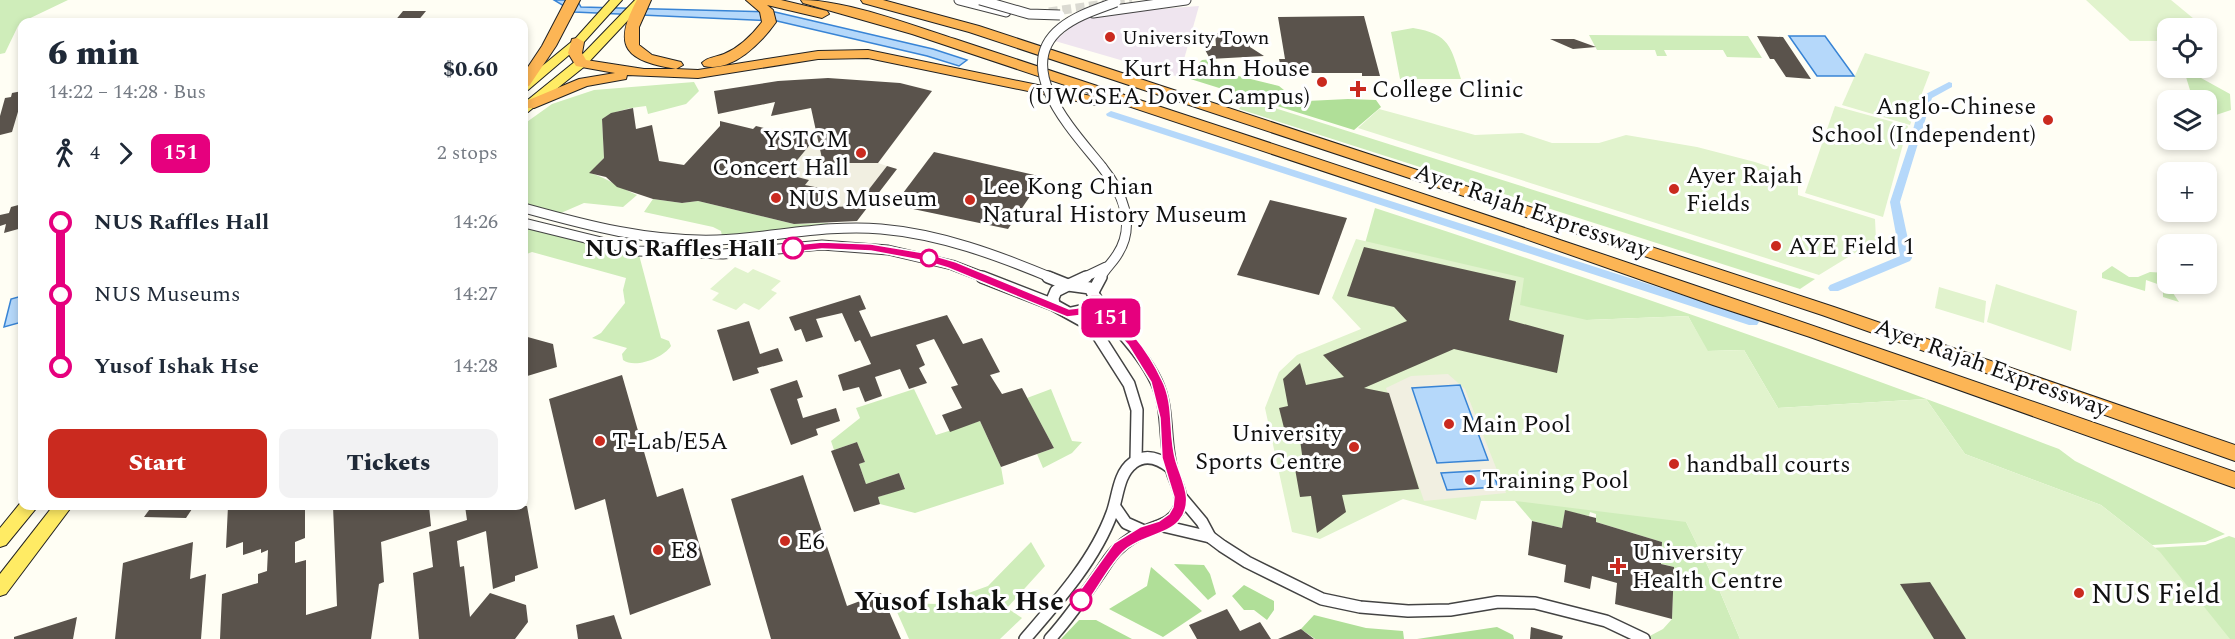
<!DOCTYPE html>
<meta charset="utf-8">
<style>
:root{--surface:#fff;--page:#f2f2f3;--text:#1f2937;--muted:#747a83;--accent:#ca2a1f}
body{margin:0;font-family:Spectral,serif;background:var(--page);color:var(--text);height:100vh;display:flex;flex-direction:column;font-size:22px;white-space:nowrap}
*{box-sizing:border-box;margin:0}
p{font-size:20px;color:var(--muted)}
.icon{flex:none;width:33px;height:33px;fill:none;stroke:currentColor;stroke-width:2;stroke-linecap:round;stroke-linejoin:round}
.map{position:relative;flex:1;overflow:hidden}
.details{position:absolute;left:18px;top:18px;width:510px;height:492px;display:flex;flex-direction:column;background:var(--surface);border-radius:12px;box-shadow:0 3px 9px #0003}
.details>*{flex:none}
.badge{padding:0 12px;border-radius:9px;font-size:21px;line-height:39px}
.controls{position:absolute;left:2157px;top:18px;display:grid;gap:12px}
.controls a{display:grid;place-items:center;width:60px;height:60px;border-radius:12px;background:var(--surface);box-shadow:0 3px 9px #0003;font-size:30px}
.map>.badge{position:absolute;translate:-50% -50%;box-shadow:0 0 0 3px #fff}
.legs{display:flex;align-items:center;gap:9px;height:66px;padding:0 30px;font-size:20px}
.legs p{margin-inline-start:auto}
.summary{display:flex;align-items:center;justify-content:space-between;height:102px;padding:0 30px}
h1{font-size:33px;font-weight:800;line-height:45px}
.action{display:flex;gap:12px;margin-top:auto;padding:12px 30px}
.action a{flex:1;height:69px;border-radius:12px;background:var(--accent);color:#fff;font-size:24px;font-weight:800;line-height:69px;text-align:center}
.action a+a{background:var(--page);color:var(--text)}
ul{padding:0 30px;list-style:none}
li{display:flex;align-items:center;gap:21px;height:72px;font-size:22px}
li i{display:grid;place-items:center;width:9px;height:100%;margin:0 8px;background:currentColor}
li i::after{content:'';width:15px;height:15px;margin:-8px;border:4px solid;border-radius:50%;background:var(--surface)}
li p{margin-inline-start:auto}
li:first-child i{background:linear-gradient(#0000 50%,currentColor 0)}
li:last-child i{background:linear-gradient(currentColor 50%,#0000 0)}
.map>svg:first-child{display:block}
.industrial{fill:#efe5ef}
.green{fill:#cfedba}
.forest{fill:#b0df98}
.pitch{fill:#e1f3cd}
.plaza{fill:#f1efe1}
.water{fill:#b5d8fa;stroke:#3884d5;stroke-width:1.5}
.lines{fill:none;stroke-linecap:round;stroke-linejoin:round}
.canal{fill:#b5d8fa;fill-rule:evenodd}
.building{fill:#5a534c}
.minor-tunnel{stroke:#dbdad2;stroke-width:9;stroke-dasharray:9 4.5;stroke-linecap:butt}
.minor-far1-casing{stroke:#434343;stroke-width:11}
.minor-casing{stroke:#434343;stroke-width:14}
.primary-casing{stroke:#212121;stroke-width:2}
.motorway-casing{stroke:#212121;stroke-width:2}
.minor-far1{stroke:#fff;stroke-width:9}
.minor{stroke:#fff;stroke-width:11}
.primary{fill:#ffeb64;fill-rule:evenodd}
.motorway{fill:#fcb555;fill-rule:evenodd}
.minor-bridge-casing{stroke:#434343;stroke-width:11;stroke-linecap:butt}
.minor-bridge{stroke:#fff;stroke-width:9}
.line-1{fill:#e6007e;stroke:#fff;stroke-width:1.5}
.poi-dot{fill:#ca2a1f;stroke:#fff;stroke-width:2}
.stop-1-dot{fill:#fff;stroke:#e6007e;stroke-width:3}
.labels{text-anchor:middle;stroke-width:6;stroke-linejoin:round;paint-order:stroke}
.far-poi-label{font-size:20px;fill:#101010;stroke:#fff;text-anchor:start}
.poi-label{font-size:24px;fill:#101010;stroke:#fff;text-anchor:start}
.street-label{font-size:24px;fill:#101010;stroke:#fff}
.stop-label{font-size:24px;font-weight:bold;fill:#101010;stroke:#fff;text-anchor:end}
.near-poi-label{font-size:28px;fill:#101010;stroke:#fff;text-anchor:start}
.near-stop-label{font-size:28px;font-weight:bold;fill:#101010;stroke:#fff;text-anchor:end}
</style>
<div class="map">
<svg width="2235" height="639" viewBox="0 0 2235 639">
<rect width="100%" height="100%" fill="#fffef4"/>
<polygon class="industrial" points="1199,6 1179,77 1055,41 1073,25 1091,17 1117,12"/>
<g class="green">
<polygon points="0,0 68,0 22,22 18,26 5,53 0,54"/>
<path d="M1413,28C1450,34 1451,47 1461,79H1400L1391,32Z"/>
<polygon points="1589,35 1748,36 1762,58 1727,57 1723,50 1664,50 1667,56 1657,56 1655,50 1597,50"/>
<polygon points="2192,73 2230,94 2231,110 2207,118 2206,100 2193,100 2186,77"/>
<path d="M694,82L699,91L686,104L648,114L646,106C631,108 615,110 602,119L604,158L590,173C607,178 620,188 637,195L623,207L584,203L554,216L524,208V124L552,104L594,90Z"/>
<polygon points="1246,99 1815,279 1800,289 1239,109"/>
<polygon points="653,199 682,203 698,201 794,224 828,223 827,228 722,236 721,231 713,227 644,212"/>
<path d="M1375,208C1605,283 1833,362 2059,449L2075,461L2225,534L2205,542L2152,545L2101,505L1965,454L1926,399L1778,408L1744,350L1707,351L1688,316L1587,320L1718,587L1740,639H1644L1663,629L1672,619L1674,567L1594,546L1661,554L1662,542L1596,522V514L1590,512L1589,516L1565,511L1562,528L1532,521L1515,501L1364,247Z"/>
<path d="M524,223L638,251L661,338L669,341L671,346C663,358 635,369 623,360L622,354L627,348L592,338L601,333L625,303L623,290L626,278L532,252L524,255Z"/>
<polygon points="2112,266 2129,277 2138,277 2150,272 2167,273 2167,281 2165,281 2179,302 2163,297 2163,286 2146,280 2145,291 2102,278 2102,273"/>
<polygon points="914,389 936,435 980,421 1001,467 1004,484 915,513 880,504 878,497 905,488 899,473 866,484 859,464 865,462 857,442 834,450 831,441 860,418 856,408"/>
<polygon points="1051,389 1072,441 1082,442 1072,453 1043,468 1037,454 1054,448 1027,398"/>
<polygon points="2229,536 2235,538 2235,639 2223,639 2150,548 2205,545"/>
<polygon points="1031,542 1045,566 1007,608 1022,618 1000,639 909,639 893,603 938,604 988,586"/>
</g>
<g class="forest">
<polygon points="1214,59 1226,73 1279,86 1294,98 1307,101 1348,99 1376,100 1381,107 1354,130 1184,77 1194,75 1194,68 1202,60"/>
<polygon points="1174,564 1204,565 1210,574 1216,594 1208,600"/>
<polygon points="1151,567 1202,611 1163,637 1109,609 1147,586"/>
<polygon points="1244,585 1274,601 1274,610 1267,620 1254,610 1244,610 1232,596"/>
<polygon points="1314,615 1366,628 1403,631 1404,639 1315,639 1301,629"/>
<polygon points="1079,620 1096,620 1132,639 1061,639"/>
<polygon points="1497,627 1513,635 1514,639 1417,639"/>
</g>
<g class="pitch">
<polygon points="2086,0 2171,0 2205,28 2168,28 2167,41 2130,41"/>
<polygon points="1865,53 1930,72 1910,125 1842,105"/>
<polygon points="1835,106 1908,126 1883,217 1805,193"/>
<polygon points="1379,109 1475,135 1522,133 1552,143 1599,143 1626,135 1697,147 1755,162 1793,175 1798,181 1798,195 1875,219 1876,240 1819,275 1358,128"/>
<polygon points="1356,239 1524,278 1520,305 1587,320 1688,316 1708,351 1744,350 1778,408 1926,399 1965,454 2101,505 2152,545 2160,552 2230,639 1740,639 1718,587 1686,522 1515,501 1481,501 1476,520 1403,499 1320,539 1292,532 1265,408 1279,372 1297,355 1361,329 1332,298"/>
<polygon points="735,267 748,273 753,269 781,281 771,290 777,293 759,310 744,303 736,310 712,300 719,293 710,289"/>
<polygon points="1996,284 2077,311 2071,351 1987,322"/>
<polygon points="1939,287 1986,301 1984,323 1935,308"/>
</g>
<g class="plaza">
<polygon points="813,141 819,142 823,163 878,163 887,166 856,206 832,207 829,190 805,185 808,180 786,174"/>
<polygon points="1448,374 1465,389 1506,493 1424,501 1386,388 1411,376"/>
</g>
<g class="water">
<polygon points="554,0 577,0 581,7 775,12 933,49 967,60 959,66 927,56 777,21 574,12"/>
<polygon points="1789,36 1825,36 1854,76 1817,76"/>
<polygon points="22,296 22,322 4,327 11,299"/>
<polygon points="1460,385 1488,460 1437,463 1412,388"/>
<polygon points="1492,470 1498,487 1447,490 1441,473"/>
</g>
<g class="lines">
<g class="canal">
<polygon points="1949,82 1952,83 1952,87 1932,98 1900,202 1912,258 1910,261 1838,291 1830,291 1828,288 1830,285 1900,256 1890,202 1910,141 1922,96"/>
<polygon points="1111,111 1757,319 1759,322 1757,325 1749,325 1107,116 1106,114"/>
</g>
</g>
<g class="building">
<polygon points="403,11 426,11 417,22 394,22"/>
<polygon points="1364,16 1380,76 1362,76 1362,73 1282,73 1279,59 1285,59 1278,17"/>
<polygon points="1215,33 1240,33 1249,36 1250,47 1264,56 1210,59 1203,46 1216,46"/>
<polygon points="1757,36 1783,37 1811,79 1786,77 1774,59 1770,59"/>
<polygon points="1550,39 1574,39 1596,47 1573,49"/>
<polygon points="828,78 900,83 932,91 878,163 823,163 811,108 771,116 775,102 718,114 714,91 778,81"/>
<polygon points="22,91 22,104 20,105 12,132 0,135 0,116 5,98 11,97 12,93"/>
<polygon points="633,108 636,129 652,125 659,161 684,165 720,126 720,121 753,129 756,126 813,141 794,164 754,166 809,180 805,185 830,190 832,207 856,206 887,166 897,169 857,221 794,224 698,201 682,203 653,199 617,187 606,177 589,173 604,158 602,119 611,113"/>
<polygon points="934,152 1043,177 1008,229 894,205"/>
<polygon points="1270,200 1347,218 1319,295 1237,275"/>
<polygon points="22,204 22,228 4,233 6,224 0,226 0,215 9,213 11,207"/>
<polygon points="1364,247 1516,281 1509,320 1564,335 1557,373 1454,349 1364,388 1389,393 1419,489 1342,495 1346,512 1317,533 1311,496 1300,497 1294,463 1303,462 1299,432 1285,432 1279,408 1288,406 1283,379 1300,363 1306,385 1344,377 1323,355 1407,321 1394,307 1347,296"/>
<polygon points="860,295 866,309 859,311 871,337 947,315 963,344 982,338 1000,372 990,375 1002,394 1022,388 1054,448 1001,467 980,421 950,432 942,415 962,408 951,387 958,385 934,339 916,345 925,365 919,368 927,383 909,389 900,369 875,377 882,396 865,402 859,387 843,391 838,375 871,364 860,340 855,342 842,313 816,319 823,337 806,342 801,329 795,331 789,317"/>
<polygon points="749,321 760,354 778,348 783,361 757,368 759,373 733,381 717,330"/>
<polygon points="524,336 553,344 557,367 524,377"/>
<polygon points="622,375 657,497 683,488 711,585 630,615 605,499 575,510 549,399"/>
<polygon points="797,380 803,397 797,399 803,418 836,408 840,421 816,429 818,435 791,445 770,389"/>
<polygon points="857,442 865,462 859,464 866,484 899,473 905,489 878,497 880,504 854,512 831,451"/>
<polygon points="803,475 847,606 881,593 901,639 771,639 731,499"/>
<polygon points="152,506 194,506 186,518 144,517"/>
<polygon points="228,506 305,506 305,538 295,542 295,563 306,560 306,615 337,606 333,506 429,506 431,526 381,542 384,582 379,584 371,639 220,639 222,594 258,583 258,574 267,571 268,550 261,553 261,549 243,555 243,542 226,548"/>
<polygon points="465,506 527,506 538,568 515,576 515,581 493,589 486,531 457,541 460,567 464,566 470,617 490,593 526,605 528,622 515,639 419,639 413,573 433,567 429,532 467,520"/>
<polygon points="1565,510 1596,518 1596,522 1662,542 1661,564 1674,567 1672,619 1615,604 1617,583 1592,576 1590,589 1564,582 1566,565 1528,555 1532,521 1562,528"/>
<polygon points="193,542 190,579 206,574 201,639 115,639 123,563"/>
<polygon points="1930,582 1966,639 1934,639 1900,584"/>
<polygon points="1227,609 1240,631 1260,622 1271,639 1197,639 1189,625"/>
<polygon points="614,615 622,639 578,639 576,625"/>
<polygon points="77,617 73,639 14,639 14,637"/>
<polygon points="1531,627 1563,636 1562,639 1530,639"/>
<polygon points="1301,629 1314,639 1278,639"/>
</g>
<g class="lines">
<polyline class="minor-tunnel" points="1049,12 1132,0"/>
<defs>
<g id="minor-far1">
<polyline points="959,0 1006,12"/>
<polyline points="1093,13 1186,0"/>
<path d="M524,208C589,226 649,242 717,240C772,238 826,224 881,229C940,234 997,255 1052,278"/>
<polyline points="524,223 638,251 723,254 822,245 888,250 952,265 986,278"/>
<polyline points="1083,278 1106,267"/>
<path d="M1100,278C1105,269 1112,263 1117,255C1137,225 1122,192 1102,167"/>
</g>
<g id="minor">
<polyline points="982,277 1054,305 1092,326 1129,384 1137,410 1136,460"/>
<polyline points="1048,277 1068,285"/>
<polyline points="1071,284 1086,277"/>
<polyline points="1093,292 1101,277"/>
<polyline points="1071,313 1089,309 1095,298"/>
<polyline points="1181,497 1202,522 1210,537 1222,546 1247,562 1322,599 1360,607 1408,611 1450,610 1498,602 1535,603 1606,621 1644,639"/>
<polyline points="1115,507 1126,523 1144,531"/>
<polyline points="1163,526 1210,537"/>
<path d="M1025,639C1057,602 1095,560 1112,513C1118,497 1118,474 1133,463C1146,453 1160,459 1171,468"/>
<path d="M1050,639C1067,620 1082,599 1097,577C1104,568 1110,555 1119,548C1125,542 1137,534 1146,531C1159,525 1172,524 1179,509C1184,498 1177,485 1173,474C1163,444 1170,410 1156,381C1139,345 1107,322 1090,288L1068,285L1056,291L1053,298L1054,305"/>
</g>
<g id="primary">
<polygon points="610,0 622,0 583,43 528,90 524,91 524,81 575,39"/>
<polygon points="635,0 647,0 585,66 528,112 524,113 524,103 577,60"/>
<polygon points="22,501 22,506 38,506 6,545 0,547 0,528"/>
<polygon points="53,506 72,506 6,594 0,596 0,574"/>
</g>
<g id="motorway">
<polygon points="566,0 580,0 556,46 529,86 524,87 524,73 542,46"/>
<path d="M637,0H651L639,27V45L652,55L681,62L683,65L676,69L698,70L818,51L868,50L1096,97L1103,101L1096,105L868,58L818,59L698,78L627,75L626,79L587,86L534,108H524V102L579,79L615,73L576,66L568,53L572,39L577,38L584,42L582,53L586,60L644,69H676C627,61 611,48 637,0Z"/>
<path d="M746,0H781L827,11L829,14L822,18L767,5L773,10L776,22C762,42 732,73 704,66L702,63C707,57 717,57 724,54C740,47 752,35 762,22L760,12Z"/>
<path d="M801,0C846,0 911,25 955,39C1030,64 1104,88 1179,113C1532,229 1884,349 2235,472V488L1810,337L1713,305L1494,228L912,34L803,3Z"/>
<polygon points="861,0 883,0 979,26 1834,307 2235,445 2235,461 1822,315 969,32 863,3"/>
</g>
</defs>
<use href="#minor-far1" class="minor-far1-casing"/>
<use href="#minor" class="minor-casing"/>
<use href="#primary" class="primary-casing"/>
<use href="#motorway" class="motorway-casing"/>
<use href="#minor-far1" class="minor-far1"/>
<use href="#minor" class="minor"/>
<use href="#primary" class="primary"/>
<use href="#motorway" class="motorway"/>
<defs>
<g id="minor-bridge">
<polyline points="980,0 1029,14 1060,15"/>
<path d="M1102,167C1075,133 1011,68 1061,28C1077,15 1098,9 1116,2"/>
</g>
</defs>
<use href="#minor-bridge" class="minor-bridge-casing"/>
<use href="#minor-bridge" class="minor-bridge"/>
</g>
<path class="line-1" d="M822,242L871,244L925,253L956,262L1069,309C1082,308 1085,306 1091,295H1100C1109,311 1123,323 1135,337C1145,349 1155,365 1162,380C1175,405 1168,434 1176,461C1182,481 1195,502 1179,521C1167,535 1138,537 1123,552C1109,566 1098,588 1086,604L1081,606L1076,604L1074,600L1076,596L1114,543L1140,527L1159,521L1169,514L1173,507L1174,497L1162,458L1160,418L1151,382L1128,345L1096,309L1084,315L1067,317L948,268L925,261L871,251L822,249L793,252L787,248L793,245Z"/>
<g class="poi-dot">
<circle cx="1110" cy="37" r="6"/>
<circle cx="1322" cy="82" r="6"/>
<path d="M1355 80h6v6h6v6h-6v6h-6v-6h-6v-6h6z"/>
<circle cx="2048" cy="120" r="6"/>
<circle cx="861" cy="153" r="6"/>
<circle cx="1674" cy="189" r="6"/>
<circle cx="776" cy="198" r="6"/>
<circle cx="970" cy="200" r="6"/>
<circle cx="1776" cy="246" r="6"/>
<circle cx="1449" cy="424" r="6"/>
<circle cx="600" cy="441" r="6"/>
<circle cx="1354" cy="447" r="6"/>
<circle cx="1674" cy="464" r="6"/>
<circle cx="1470" cy="480" r="6"/>
<circle cx="785" cy="541" r="6"/>
<circle cx="658" cy="550" r="6"/>
<path d="M1615 557h6v6h6v6h-6v6h-6v-6h-6v-6h6z"/>
<circle cx="2079" cy="593" r="6"/>
</g>
<g class="stop-1-dot">
<circle cx="793" cy="248" r="10"/>
<circle cx="929" cy="258" r="8"/>
<circle cx="1081" cy="600" r="10"/>
</g>
<g class="labels">
<g class="far-poi-label">
<text x="1122" y="44">University Town</text>
</g>
<g class="poi-label">
<text x="1310" y="76" text-anchor="end">Kurt Hahn House<tspan x="1310" dy="28">(UWCSEA Dover Campus)</tspan></text>
<text x="1372" y="97">College Clinic</text>
<text x="2036" y="114" text-anchor="end">Anglo-Chinese<tspan x="2036" dy="28">School (Independent)</tspan></text>
<text x="849" y="147" text-anchor="end">YSTCM<tspan x="849" dy="28">Concert Hall</tspan></text>
<text x="1686" y="183">Ayer Rajah<tspan x="1686" dy="28">Fields</tspan></text>
<text x="982" y="194">Lee Kong Chian<tspan x="982" dy="28">Natural History Museum</tspan></text>
<text x="788" y="206">NUS Museum</text>
<text x="1788" y="254">AYE Field 1</text>
<text x="1461" y="432">Main Pool</text>
<text x="1342" y="441" text-anchor="end">University<tspan x="1342" dy="28">Sports Centre</tspan></text>
<text x="612" y="449">T-Lab/E5A</text>
<text x="1686" y="472">handball courts</text>
<text x="1482" y="488">Training Pool</text>
<text x="797" y="549">E6</text>
<text x="670" y="558">E8</text>
<text x="1632" y="560">University<tspan x="1632" dy="28">Health Centre</tspan></text>
</g>
<g class="street-label">
<text transform="translate(1532 210) rotate(19)" y="8">Ayer Rajah Expressway</text>
<text transform="translate(1992 367) rotate(20)" y="8">Ayer Rajah Expressway</text>
</g>
<g class="stop-label">
<text x="776" y="256">NUS Raffles Hall</text>
</g>
<g class="near-poi-label">
<text x="2091" y="603">NUS Field</text>
</g>
<g class="near-stop-label">
<text x="1064" y="610">Yusof Ishak Hse</text>
</g>
</g>
</svg>
<div class="controls">
<a><svg class="icon" aria-label="locate" viewBox="0 0 24 24"><circle cx="12" cy="12" r="6"/><path d="M12 2v4M12 18v4M2 12h4M18 12h4"/></svg></a>
<a><svg class="icon" aria-label="layers" viewBox="0 0 24 24"><path d="M12 4l9 5-9 5-9-5zM3 14l9 5 9-5"/></svg></a>
<a>+</a>
<a>−</a>
</div>
<b class="badge" style="left:1111px;top:318px;background:#e6007e;color:#fff">151</b>
<section class="details">
<div class="summary"><div><h1>6 min</h1><p>14:22 – 14:28 · Bus</p></div><b>$0.60</b></div>
<div class="legs"><svg class="icon" aria-label="walk" viewBox="0 0 24 24"><circle cx="13" cy="4" r="2"/><path d="M13 8l-2 6 4 7M11 14l-3 7M7 12l3-4h3l4 4"/></svg>4<svg class="icon" aria-label="forward" viewBox="0 0 24 24"><path d="M9 5l7 7-7 7"/></svg><b class="badge" style="background:#e6007e;color:#fff">151</b><p>2 stops</p></div>
<ul>
<li><i style="color:#e6007e"></i><b>NUS Raffles Hall</b><p>14:26</p></li>
<li><i style="color:#e6007e"></i><span>NUS Museums</span><p>14:27</p></li>
<li><i style="color:#e6007e"></i><b>Yusof Ishak Hse</b><p>14:28</p></li>
</ul>
<div class="action"><a>Start</a><a>Tickets</a></div>
</section>
</div>
